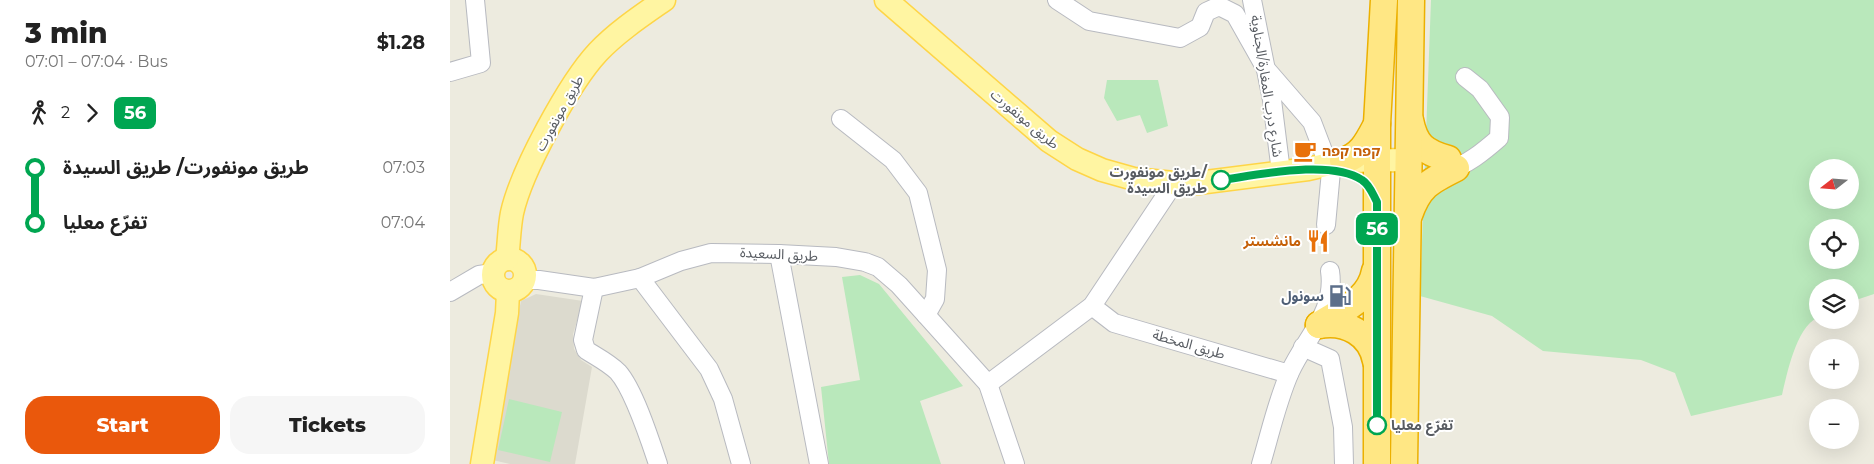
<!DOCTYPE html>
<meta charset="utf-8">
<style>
:root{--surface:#fff;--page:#f6f6f6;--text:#222;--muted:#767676;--accent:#ea580c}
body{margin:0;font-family:Montserrat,"Noto Sans Arabic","Noto Sans Hebrew",sans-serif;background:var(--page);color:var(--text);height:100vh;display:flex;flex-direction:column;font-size:19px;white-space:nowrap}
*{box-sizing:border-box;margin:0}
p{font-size:16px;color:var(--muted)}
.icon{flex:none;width:28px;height:28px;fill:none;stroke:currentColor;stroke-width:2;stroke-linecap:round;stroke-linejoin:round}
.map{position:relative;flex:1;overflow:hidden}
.details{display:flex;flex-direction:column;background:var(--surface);width:450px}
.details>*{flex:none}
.badge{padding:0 10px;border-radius:8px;font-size:18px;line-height:32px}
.needle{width:32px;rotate:253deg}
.fabs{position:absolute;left:1359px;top:159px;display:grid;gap:10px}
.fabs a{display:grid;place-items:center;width:50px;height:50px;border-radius:50%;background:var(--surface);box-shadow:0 5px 20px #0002;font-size:25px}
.map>.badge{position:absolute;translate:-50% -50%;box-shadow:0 0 0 2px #fff}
.legs{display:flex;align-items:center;gap:8px;height:55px;padding:0 25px;font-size:16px}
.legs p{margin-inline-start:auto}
.overview{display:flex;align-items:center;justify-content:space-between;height:85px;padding:0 25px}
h1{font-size:28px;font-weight:800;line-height:38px}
.cta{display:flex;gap:10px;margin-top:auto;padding:10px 25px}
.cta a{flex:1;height:58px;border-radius:20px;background:var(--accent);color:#fff;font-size:20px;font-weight:800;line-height:58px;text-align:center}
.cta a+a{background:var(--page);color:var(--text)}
ul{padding:0 25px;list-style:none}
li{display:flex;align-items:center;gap:18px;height:55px;font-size:19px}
li i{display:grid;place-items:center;width:8px;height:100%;margin:0 6px;background:currentColor}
li i::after{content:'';width:12px;height:12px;margin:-6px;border:4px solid;border-radius:50%;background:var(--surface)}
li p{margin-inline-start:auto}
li:first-child i{background:linear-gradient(#0000 50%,currentColor 0)}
li:last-child i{background:linear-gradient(currentColor 50%,#0000 0)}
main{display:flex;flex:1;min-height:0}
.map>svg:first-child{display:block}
.education{fill:#dcdace}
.green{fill:#b9e8bb;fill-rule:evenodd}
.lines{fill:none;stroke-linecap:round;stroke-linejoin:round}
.minor-casing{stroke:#b8bac0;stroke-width:20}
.major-casing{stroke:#fed547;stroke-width:25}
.highway-casing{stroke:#ecb000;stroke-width:29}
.minor{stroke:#fff;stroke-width:18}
.major{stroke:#fff5a2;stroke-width:22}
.highway{stroke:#ffe784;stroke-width:26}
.line-1-casing{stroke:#fff;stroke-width:11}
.line-1{stroke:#00a651;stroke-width:8}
.stop-1-dot{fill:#fff;stroke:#00a651;stroke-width:2.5}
.labels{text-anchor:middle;stroke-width:4;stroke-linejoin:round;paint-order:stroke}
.street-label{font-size:14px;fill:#585c62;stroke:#fff}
.food-label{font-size:14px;font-weight:bold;fill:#c56008;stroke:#fff;text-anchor:start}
.stop-label{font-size:14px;font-weight:bold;fill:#585c62;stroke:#fff;text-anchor:end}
.service-label{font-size:14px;font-weight:bold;fill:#4e5e75;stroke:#fff;text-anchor:end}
</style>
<main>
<section class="details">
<div class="overview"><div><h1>3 min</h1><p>07:01 – 07:04 · Bus</p></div><b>$1.28</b></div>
<div class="legs"><svg class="icon" aria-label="walk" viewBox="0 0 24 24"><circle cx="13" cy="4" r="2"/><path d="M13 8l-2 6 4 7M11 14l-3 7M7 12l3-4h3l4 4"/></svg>2<svg class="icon" aria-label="forward" viewBox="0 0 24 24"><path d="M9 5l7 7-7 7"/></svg><b class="badge" style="background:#00a651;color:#fff">56</b></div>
<ul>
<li><i style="color:#00a651"></i><b>طريق مونفورت/ طريق السيدة</b><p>07:03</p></li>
<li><i style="color:#00a651"></i><b>تفرّع معليا</b><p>07:04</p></li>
</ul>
<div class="cta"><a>Start</a><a>Tickets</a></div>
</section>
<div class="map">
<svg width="1424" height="464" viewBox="0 0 1424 464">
<rect width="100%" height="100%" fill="#edebdf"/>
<polygon class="education" points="86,294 133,301 123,334 124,349 131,360 142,367 125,464 60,464 38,459 71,301"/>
<g class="green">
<path d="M981,0H1424V294L1400,302V288H1368L1367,318C1346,328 1337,374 1332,395L1241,416L1225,373L1191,360L1093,351L1042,316L970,296ZM1368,168H1400V200H1368ZM1368,228H1400V260H1368Z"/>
<polygon points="657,80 708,80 718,126 697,133 690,115 667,121 654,98"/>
<polygon points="410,275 429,284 513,386 470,401 491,464 379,464 371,387 410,380 392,277"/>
<polygon points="59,399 112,412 100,462 48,450"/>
</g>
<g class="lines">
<defs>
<g id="minor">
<polyline points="607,0 639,21 730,38 750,27 756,12 769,6 785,14 816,69 862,122 878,164"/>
<polyline points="802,0 822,100 831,172"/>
<polyline points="0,72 31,63 25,0"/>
<polyline points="391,119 443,160 468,193 487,270 485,299 476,315"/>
<path d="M997,171C1017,165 1033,152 1049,138L1050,117L1030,89L1015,77"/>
<polyline points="876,225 881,171"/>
<polyline points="329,254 369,464"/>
<polyline points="190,278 259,369 273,399 291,464"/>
<polyline points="75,280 89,280 144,288 190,278 231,261 261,253 329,254 386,257 415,262 428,267 449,285 538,384 565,464"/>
<path d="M144,288L133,340L136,350C147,357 159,363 168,372C184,390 200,440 208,464"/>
<polyline points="0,292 29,275 43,273"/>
<polyline points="642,306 664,323 839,374"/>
<polyline points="853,347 880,359 893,427 894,464"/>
<polyline points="538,384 642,306 724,183"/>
<path d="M811,464C820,434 827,401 840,372C856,337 886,312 880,271"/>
</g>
<g id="major">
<polyline points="436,0 599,141 627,159 652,170 684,179 724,183 748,183 858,169 893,161 958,160"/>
<circle cx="59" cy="275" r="16"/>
<path d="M57,259C59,244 59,228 62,213C71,172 119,83 148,52C167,32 191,16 214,0"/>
<polyline points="32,464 57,313 58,292"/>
</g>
<g id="highway">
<path d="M960,120C965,145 974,152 998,159"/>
<path d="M893,161C912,155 918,141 927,124"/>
<path d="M959,215C969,186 980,181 1006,168"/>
<path d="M869,325C892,310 920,300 925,271"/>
<path d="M869,325C896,320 921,334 926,361"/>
<polyline points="927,464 927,124 934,0"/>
<polyline points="954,464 961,0"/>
</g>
</defs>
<use href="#minor" class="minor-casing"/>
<use href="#major" class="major-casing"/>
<use href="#highway" class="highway-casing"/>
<use href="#minor" class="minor"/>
<use href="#major" class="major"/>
<use href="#highway" class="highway"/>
</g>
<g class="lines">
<defs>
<path id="line-1" d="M771,180C808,175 881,159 912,180C920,185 923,195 927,202V425"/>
</defs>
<use href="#line-1" class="line-1-casing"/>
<use href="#line-1" class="line-1"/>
</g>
<defs>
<symbol id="cafe-bare" viewBox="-9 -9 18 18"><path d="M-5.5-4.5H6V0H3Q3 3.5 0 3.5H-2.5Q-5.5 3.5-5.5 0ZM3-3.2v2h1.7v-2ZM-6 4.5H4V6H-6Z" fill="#e8710a" stroke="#fff" stroke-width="2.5" paint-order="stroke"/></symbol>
<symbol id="restaurant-bare" viewBox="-9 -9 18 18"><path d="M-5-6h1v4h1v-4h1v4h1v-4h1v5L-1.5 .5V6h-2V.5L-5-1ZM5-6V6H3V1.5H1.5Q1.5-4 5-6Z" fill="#e8710a" stroke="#fff" stroke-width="2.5" paint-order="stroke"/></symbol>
<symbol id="fuel-bare" viewBox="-9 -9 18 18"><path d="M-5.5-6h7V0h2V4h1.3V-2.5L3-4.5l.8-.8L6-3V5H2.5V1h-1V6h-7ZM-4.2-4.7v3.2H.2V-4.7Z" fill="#5c6f8a" stroke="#fff" stroke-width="2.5" paint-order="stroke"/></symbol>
</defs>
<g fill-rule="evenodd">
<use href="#cafe-bare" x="839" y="135" width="32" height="32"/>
<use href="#restaurant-bare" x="852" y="225" width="32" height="32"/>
<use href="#fuel-bare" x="874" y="280" width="32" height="32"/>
</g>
<g class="stop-1-dot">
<circle cx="771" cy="180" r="9"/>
<circle cx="927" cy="425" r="9"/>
</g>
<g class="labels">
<g class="street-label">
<text transform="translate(817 86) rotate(81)" y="5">شارع درب المغارة/الجناوية</text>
<text transform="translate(109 113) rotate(-61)" y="5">طريق مونفورت</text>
<text transform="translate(575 119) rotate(40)" y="5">طريق مونفورت</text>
<text transform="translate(329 254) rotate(3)" y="5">طريق السعيدة</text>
<text transform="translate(739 344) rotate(16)" y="5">طريق المخطة</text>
</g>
<g class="food-label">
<text x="872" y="156">קפה קפה</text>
<text x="851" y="246" text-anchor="end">مانشستر</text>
</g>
<g class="stop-label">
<text x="757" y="177">طريق مونفورت/<tspan x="757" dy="16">طريق السيدة</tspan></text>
<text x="941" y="430" text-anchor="start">تفرّع معليا</text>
</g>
<g class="service-label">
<text x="874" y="301">سونول</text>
</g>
</g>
</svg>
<div class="fabs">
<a><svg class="needle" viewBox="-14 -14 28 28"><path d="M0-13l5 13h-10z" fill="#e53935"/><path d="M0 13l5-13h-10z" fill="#767676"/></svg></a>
<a><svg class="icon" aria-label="locate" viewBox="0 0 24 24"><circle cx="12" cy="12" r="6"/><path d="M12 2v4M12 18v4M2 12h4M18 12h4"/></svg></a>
<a><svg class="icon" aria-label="layers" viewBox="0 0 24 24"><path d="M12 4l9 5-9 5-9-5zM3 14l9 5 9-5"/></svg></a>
<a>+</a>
<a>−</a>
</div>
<b class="badge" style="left:927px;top:229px;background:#00a651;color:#fff">56</b>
</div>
</main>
